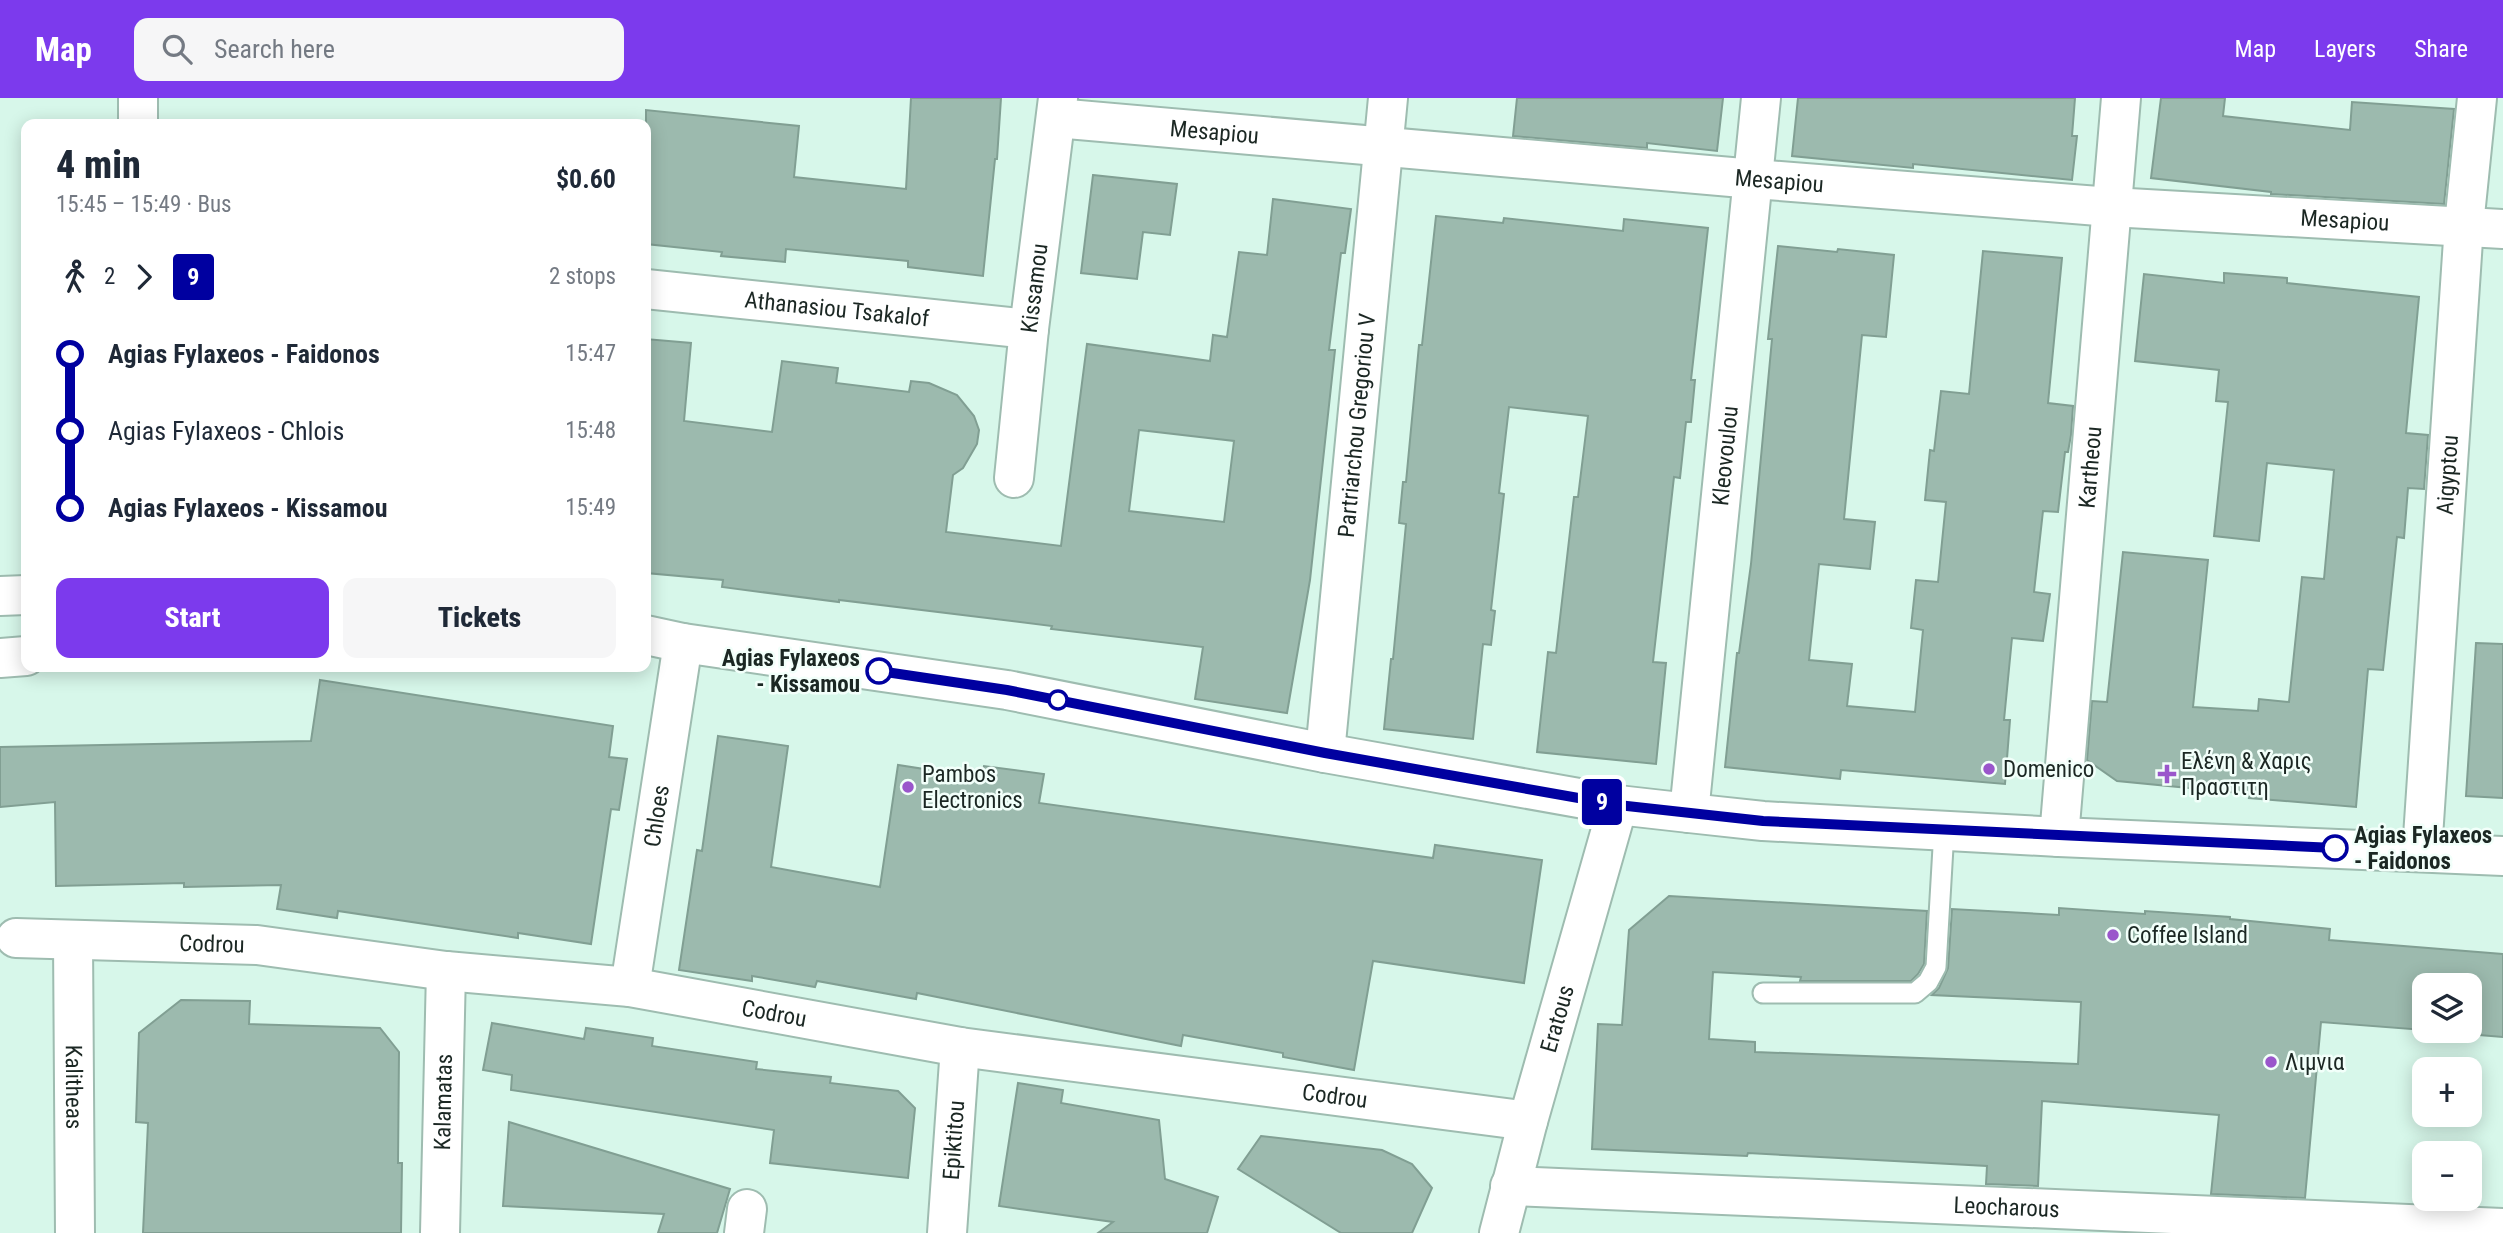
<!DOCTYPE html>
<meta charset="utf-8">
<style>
:root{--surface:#fff;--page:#f6f6f7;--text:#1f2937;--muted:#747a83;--accent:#7c3aed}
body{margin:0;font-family:"Roboto Condensed",sans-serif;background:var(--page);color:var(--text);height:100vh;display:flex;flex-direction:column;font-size:26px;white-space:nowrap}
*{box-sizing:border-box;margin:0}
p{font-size:23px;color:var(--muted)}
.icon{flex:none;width:38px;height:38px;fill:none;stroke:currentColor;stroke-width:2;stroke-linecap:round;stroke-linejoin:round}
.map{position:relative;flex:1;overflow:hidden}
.drawer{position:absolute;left:21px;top:21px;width:630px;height:553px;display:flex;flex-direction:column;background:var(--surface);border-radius:14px;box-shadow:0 4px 18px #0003}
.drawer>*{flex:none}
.badge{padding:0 14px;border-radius:5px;font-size:24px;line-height:46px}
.buttons{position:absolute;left:2412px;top:875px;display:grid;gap:14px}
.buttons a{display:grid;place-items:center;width:70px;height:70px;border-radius:14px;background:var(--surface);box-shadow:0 4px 18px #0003;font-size:35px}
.map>.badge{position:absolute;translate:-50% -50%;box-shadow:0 0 0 4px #fff}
.legs{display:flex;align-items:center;gap:10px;height:77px;padding:0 35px;font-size:23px}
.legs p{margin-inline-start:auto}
.summary{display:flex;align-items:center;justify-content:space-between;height:119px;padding:0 35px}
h1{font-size:38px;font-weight:800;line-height:52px}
.cta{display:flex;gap:14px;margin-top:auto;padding:14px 35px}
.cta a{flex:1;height:80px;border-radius:14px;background:var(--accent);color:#fff;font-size:28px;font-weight:800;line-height:80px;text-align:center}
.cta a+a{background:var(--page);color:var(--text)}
ul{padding:0 35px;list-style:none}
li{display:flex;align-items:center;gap:24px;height:77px;font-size:26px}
li i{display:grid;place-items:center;width:10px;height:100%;margin:0 9px;background:currentColor}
li i::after{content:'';width:18px;height:18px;margin:-9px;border:5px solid;border-radius:50%;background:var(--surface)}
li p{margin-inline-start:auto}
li:first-child i{background:linear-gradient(#0000 50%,currentColor 0)}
li:last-child i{background:linear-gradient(currentColor 50%,#0000 0)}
header{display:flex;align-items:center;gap:42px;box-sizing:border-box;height:98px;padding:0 35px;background:var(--accent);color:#fff}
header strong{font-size:33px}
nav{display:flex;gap:38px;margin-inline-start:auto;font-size:24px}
.search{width:490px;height:63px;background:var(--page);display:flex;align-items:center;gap:18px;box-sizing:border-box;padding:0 24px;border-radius:14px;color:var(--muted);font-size:26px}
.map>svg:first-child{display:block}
.building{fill:#9cbaae;stroke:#819f93;stroke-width:2;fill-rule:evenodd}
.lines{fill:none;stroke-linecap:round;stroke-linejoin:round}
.lane-casing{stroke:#9ebcb0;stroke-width:23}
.street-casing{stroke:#9ebcb0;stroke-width:42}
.secondary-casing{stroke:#9ebcb0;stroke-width:42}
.lane{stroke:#fff;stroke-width:19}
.street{stroke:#fff;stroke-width:38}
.secondary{stroke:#fff;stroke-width:38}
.line-1-casing{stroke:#fff;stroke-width:16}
.line-1{stroke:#0000a0;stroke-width:10}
.stop-1-dot{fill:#fff;stroke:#0000a0;stroke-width:3.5}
.poi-dot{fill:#9a56cb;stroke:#f2fffa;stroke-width:2.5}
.labels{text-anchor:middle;stroke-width:5;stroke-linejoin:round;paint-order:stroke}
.street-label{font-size:23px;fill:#1b2723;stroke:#f2fffa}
.stop-label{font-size:23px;font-weight:bold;fill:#1b2723;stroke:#f2fffa;text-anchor:end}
.poi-label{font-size:23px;fill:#1b2723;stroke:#f2fffa;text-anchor:start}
</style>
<header>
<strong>Map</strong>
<div class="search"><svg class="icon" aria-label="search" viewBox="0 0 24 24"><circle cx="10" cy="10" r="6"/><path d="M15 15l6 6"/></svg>Search here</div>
<nav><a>Map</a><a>Layers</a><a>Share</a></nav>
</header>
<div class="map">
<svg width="2503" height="1135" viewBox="0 0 2503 1135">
<rect width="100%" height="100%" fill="#d7f7ea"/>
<g class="building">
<polygon points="911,0 1001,0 997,61 995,61 983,178 908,169 908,163 786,151 785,164 721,158 722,154 646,146 646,12 799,28 794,79 906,91"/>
<polygon points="1517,0 1723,0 1717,53 1647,45 1647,50 1513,38"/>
<polygon points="1798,0 2075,0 2072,38 2077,38 2072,82 1913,66 1913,70 1792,58"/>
<polygon points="2161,0 2225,0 2223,18 2350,32 2352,4 2454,11 2444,106 2271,96 2271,94 2151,80"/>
<polygon points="1093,77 1177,86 1170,137 1143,134 1137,181 1081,175"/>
<path d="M1273,101L1351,111L1345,155H1341L1329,252H1335L1310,482L1287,615L1195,601L1203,549L1051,531L1052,528L839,502V504L722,489L723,482L646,475V241L691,245L684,323L772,334L782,263L838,270L836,285L909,294L911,283L929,285L957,297L974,318L979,332L977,346L963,370L953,377L946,434L1061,448L1087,246L1210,263L1213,237L1227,239L1239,154L1267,157ZM1139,332L1234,343L1224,424L1129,413Z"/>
<polygon points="1436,118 1503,125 1504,120 1623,133 1624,121 1708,130 1691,282 1695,282 1691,324 1686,324 1680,380 1674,379 1653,564 1666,565 1656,666 1537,654 1548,554 1556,555 1574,399 1578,399 1588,318 1509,309 1499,395 1504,396 1491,512 1495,513 1491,547 1483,546 1473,641 1384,631 1391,561 1393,561 1406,426 1399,425 1403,384 1406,384 1419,247 1422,247"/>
<polygon points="1778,148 1837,154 1838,151 1894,157 1886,239 1862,237 1844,421 1875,424 1870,471 1819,466 1809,562 1852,566 1847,608 1915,614 1923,532 1911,530 1916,482 1938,484 1946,404 1925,402 1930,352 1934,353 1941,293 1969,296 1983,153 2062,160 2048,305 2073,308 2071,337 2068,354 2065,354 2058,414 2043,413 2034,494 2050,496 2043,543 2012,540 2004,622 2010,622 2005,686 1841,672 1840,681 1725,669 1737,555 1739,555 1751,466 1772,241 1768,241"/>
<polygon points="2224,175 2287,180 2287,185 2419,199 2406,335 2428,337 2424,391 2408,390 2404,440 2397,439 2383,572 2368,571 2356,709 2249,700 2250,696 2117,683 2087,662 2092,603 2107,604 2123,454 2208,462 2193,609 2258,613 2259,601 2289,604 2302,479 2324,481 2334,372 2267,365 2259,443 2214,438 2228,304 2216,303 2219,272 2135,263 2144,176 2224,185"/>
<polygon points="2476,545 2503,546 2503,700 2466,698"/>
<polygon points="320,582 613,628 609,659 627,661 619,712 611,711 591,846 518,835 518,840 338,813 337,820 277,811 281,787 184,789 184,785 56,788 55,704 0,709 0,649 311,643"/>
<polygon points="718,638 788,648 771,769 880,789 898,667 982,680 984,668 1044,676 1039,705 1433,760 1435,747 1542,762 1524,885 1373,863 1354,972 1283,959 1283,955 1183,937 1181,948 917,895 916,901 817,883 815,889 752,878 752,883 679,872 697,752 702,753"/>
<polygon points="1669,798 1927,813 1924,866 1918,876 1911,883 1800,883 1801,879 1713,874 1709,941 1755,944 1755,954 2078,966 2081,904 1932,897 1939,890 1948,870 1952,811 2059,817 2059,810 2145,816 2145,813 2230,819 2230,821 2330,831 2329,842 2503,856 2503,939 2430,933 2469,933 2469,887 2424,887 2424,932 2321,924 2305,1100 2211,1096 2219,1017 2042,1003 2038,1088 1986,1086 1987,1068 1748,1055 1747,1058 1592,1051 1598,926 1622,927 1629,832"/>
<polygon points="181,902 250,903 249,926 380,930 399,954 398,1065 402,1065 401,1135 143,1135 148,1025 136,1024 139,935"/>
<polygon points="492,925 584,941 586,930 653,940 652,948 757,964 756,971 831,979 830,985 898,993 915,1010 908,1080 770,1065 774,1032 511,992 512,977 483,972"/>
<polygon points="1018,985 1063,992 1061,1005 1159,1022 1165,1081 1218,1099 1207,1135 1098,1135 1113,1124 999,1108"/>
<polygon points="509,1024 730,1091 717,1135 658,1135 664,1116 503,1108"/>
<polygon points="1261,1038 1382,1052 1412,1066 1432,1090 1412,1135 1341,1135 1238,1071"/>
</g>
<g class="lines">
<defs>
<polyline id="lane" points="1763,895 1915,895 1928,884 1936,869 1944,732"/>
<g id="street">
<path id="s1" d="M1056,20L1754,81L2111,109L2503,131"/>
<polyline points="138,26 138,0"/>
<path id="s2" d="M646,191L1029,231"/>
<path id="s3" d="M1014,380L1029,231L1058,0"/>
<path id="s4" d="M1325,655L1388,0"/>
<path id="s5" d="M1689,715L1761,0"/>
<path id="s6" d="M2059,739L2121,0"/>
<path id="s7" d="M2422,754L2464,127L2477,0"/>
<path id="s8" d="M16,840L257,847L446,873L630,889L960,949L1528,1023"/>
<path id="s9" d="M73,842L75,1135"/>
<path id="s10" d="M630,889L683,545"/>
<path id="s11" d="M1510,1088L2503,1130"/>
<path id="s12" d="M440,1135L446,873"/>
<polyline points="744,1135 747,1111"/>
<path id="s13" d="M947,1135L960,949"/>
<path id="s14" d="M1499,1135L1528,1023L1618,707"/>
</g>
<g id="secondary">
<polyline points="0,498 26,497"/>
<polyline points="646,537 683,545 1007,592 1325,655 1618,707 1689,715 1763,723 2059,739 2503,758"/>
<polyline points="0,560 26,558"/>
</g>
</defs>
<use href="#lane" class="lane-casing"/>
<use href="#street" class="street-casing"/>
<use href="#secondary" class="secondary-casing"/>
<use href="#lane" class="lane"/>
<use href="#street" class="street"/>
<use href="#secondary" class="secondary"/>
</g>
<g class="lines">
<defs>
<polyline id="line-1" points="879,573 1007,592 1325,655 1618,707 1763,723 2335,750"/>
</defs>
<use href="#line-1" class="line-1-casing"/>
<use href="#line-1" class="line-1"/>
</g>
<g class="stop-1-dot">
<circle cx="879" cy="573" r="12"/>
<circle cx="1058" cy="602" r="9"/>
<circle cx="2335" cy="750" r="12"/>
</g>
<g class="poi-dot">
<circle cx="1989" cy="671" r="7"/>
<path d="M2163.5 665.5h7v7h7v7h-7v7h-7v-7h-7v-7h7z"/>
<circle cx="908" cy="689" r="7"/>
<circle cx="2113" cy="837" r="7"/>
<circle cx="2271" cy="964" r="7"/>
</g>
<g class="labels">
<g class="street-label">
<text dy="8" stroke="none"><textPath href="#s1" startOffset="159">Mesapiou</textPath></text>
<text dy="8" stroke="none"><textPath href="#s1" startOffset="726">Mesapiou</textPath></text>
<text dy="8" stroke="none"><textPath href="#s1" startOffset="1293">Mesapiou</textPath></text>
<text dy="8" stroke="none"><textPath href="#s3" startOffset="191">Kissamou</textPath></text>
<text dy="8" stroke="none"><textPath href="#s2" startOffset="192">Athanasiou Tsakalof</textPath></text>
<text dy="8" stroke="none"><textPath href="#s4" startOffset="329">Partriarchou Gregoriou V</textPath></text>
<text dy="8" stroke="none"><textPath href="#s5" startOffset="359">Kleovoulou</textPath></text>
<text dy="8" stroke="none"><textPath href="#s6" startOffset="371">Kartheou</textPath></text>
<text dy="8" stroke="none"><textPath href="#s7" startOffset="378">Aigyptou</textPath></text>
<text dy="8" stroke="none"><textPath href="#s10" startOffset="173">Chloes</textPath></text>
<text dy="8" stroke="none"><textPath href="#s8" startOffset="196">Codrou</textPath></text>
<text dy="8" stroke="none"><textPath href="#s8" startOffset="763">Codrou</textPath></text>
<text dy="8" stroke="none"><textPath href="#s14" startOffset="222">Eratous</textPath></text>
<text dy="8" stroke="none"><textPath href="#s9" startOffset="147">Kalitheas</textPath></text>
<text dy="8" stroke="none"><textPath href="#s8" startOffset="1330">Codrou</textPath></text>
<text dy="8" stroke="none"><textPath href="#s12" startOffset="131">Kalamatas</textPath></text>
<text dy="8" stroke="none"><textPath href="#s13" startOffset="93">Epiktitou</textPath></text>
<text dy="8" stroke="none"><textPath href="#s11" startOffset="497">Leocharous</textPath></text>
</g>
<g class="stop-label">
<text x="860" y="568">Agias Fylaxeos<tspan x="860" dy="26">- Kissamou</tspan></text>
<text x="2354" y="745" text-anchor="start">Agias Fylaxeos<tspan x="2354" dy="26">- Faidonos</tspan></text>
</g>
<g class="poi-label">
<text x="2181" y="671">Ελένη &amp; Χαρις<tspan x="2181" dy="26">Πραστιτη</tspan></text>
<text x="2003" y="679">Domenico</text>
<text x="922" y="684">Pambos<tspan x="922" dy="26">Electronics</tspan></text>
<text x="2127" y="845">Coffee Island</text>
<text x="2285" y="972">Λιμνια</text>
</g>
</g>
</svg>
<div class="buttons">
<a><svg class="icon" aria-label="layers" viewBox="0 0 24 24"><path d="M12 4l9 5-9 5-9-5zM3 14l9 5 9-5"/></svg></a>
<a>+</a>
<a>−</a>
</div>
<b class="badge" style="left:1602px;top:704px;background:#0000a0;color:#fff">9</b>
<section class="drawer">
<div class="summary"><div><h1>4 min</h1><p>15:45 – 15:49 · Bus</p></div><b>$0.60</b></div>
<div class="legs"><svg class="icon" aria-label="walk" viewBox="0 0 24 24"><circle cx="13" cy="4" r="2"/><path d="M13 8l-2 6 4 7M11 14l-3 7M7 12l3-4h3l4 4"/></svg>2<svg class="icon" aria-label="forward" viewBox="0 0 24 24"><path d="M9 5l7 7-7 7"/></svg><b class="badge" style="background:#0000a0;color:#fff">9</b><p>2 stops</p></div>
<ul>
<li><i style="color:#0000a0"></i><b>Agias Fylaxeos - Faidonos</b><p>15:47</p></li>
<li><i style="color:#0000a0"></i><span>Agias Fylaxeos - Chlois</span><p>15:48</p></li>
<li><i style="color:#0000a0"></i><b>Agias Fylaxeos - Kissamou</b><p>15:49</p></li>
</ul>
<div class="cta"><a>Start</a><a>Tickets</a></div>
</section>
</div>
